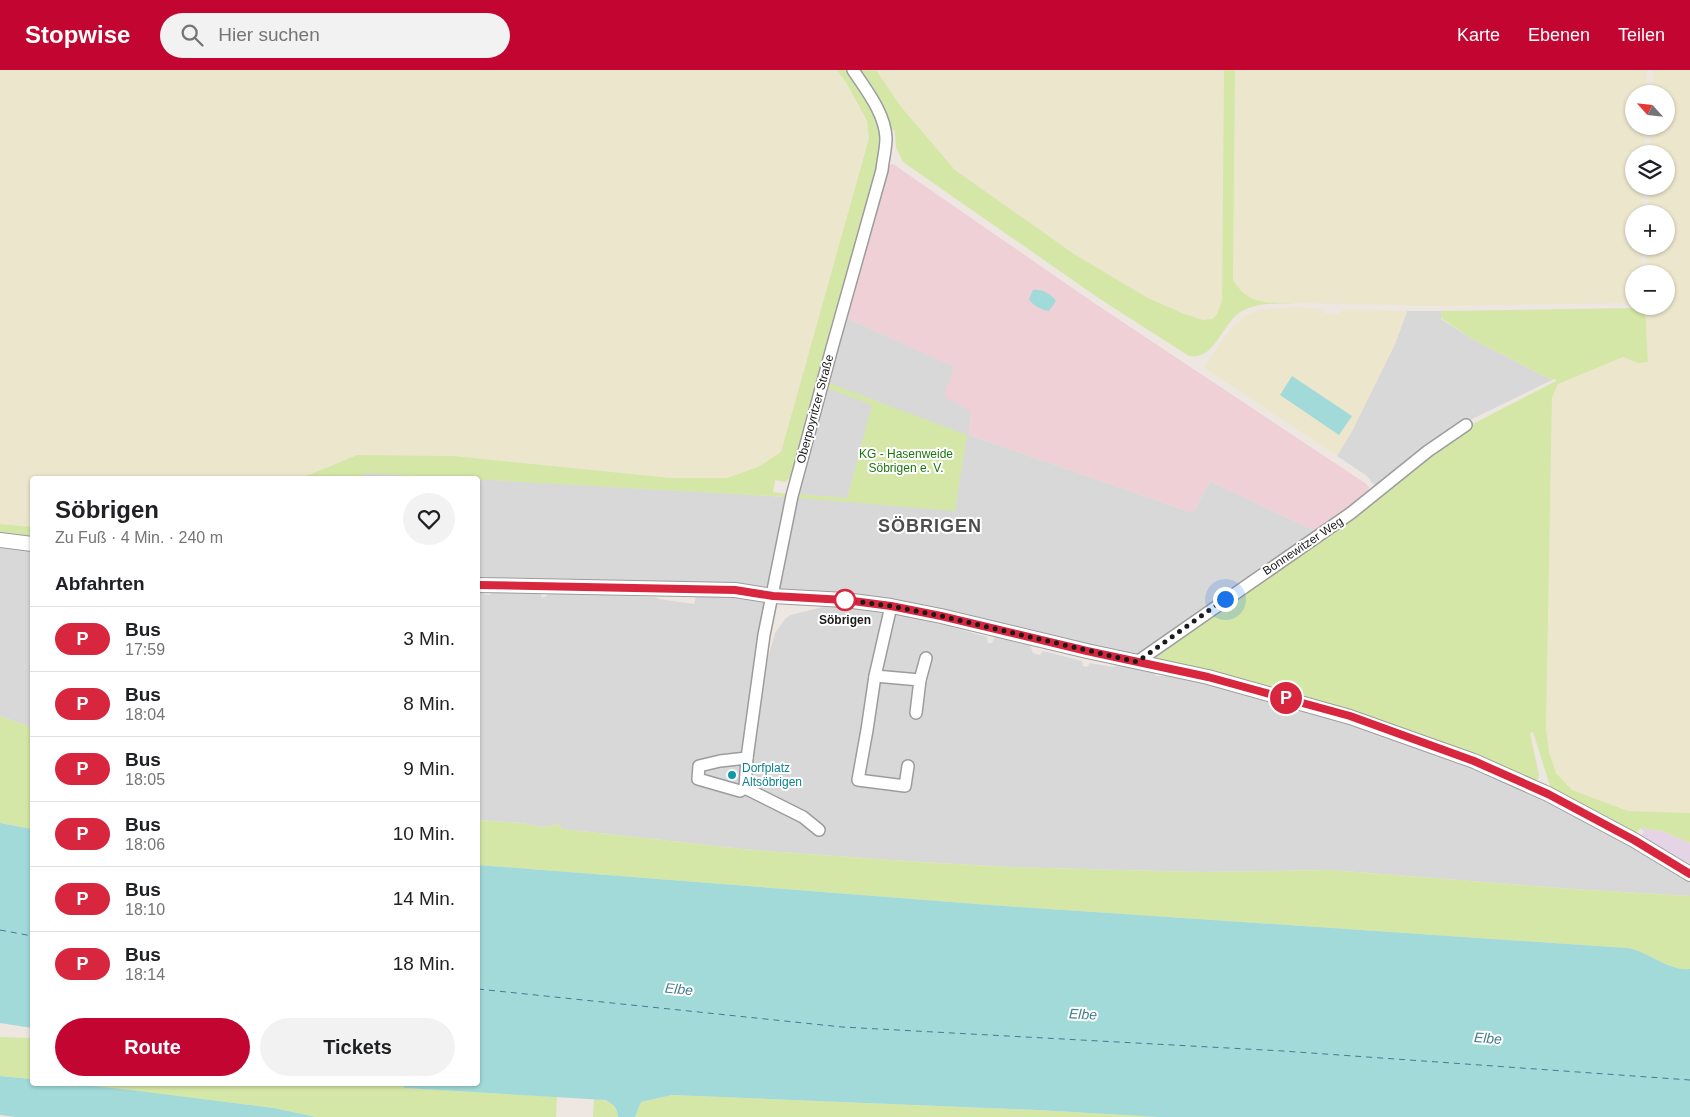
<!DOCTYPE html>
<html lang="de">
<meta charset="utf-8">
<style>
:root{--surface:#fff;--page:#f2f2f2;--text:#202124;--muted:#757577;--line:#e0e0e0;--accent:#c20531}
body{margin:0;font-family:Helvetica,sans-serif;background:var(--page);color:var(--text);height:100vh;display:flex;flex-direction:column;font-size:19px;white-space:nowrap}
*{box-sizing:border-box;margin:0}
p{font-size:16px;color:var(--muted)}
.icon{flex:none;width:28px;height:28px;fill:none;stroke:currentColor;stroke-width:2;stroke-linecap:round;stroke-linejoin:round}
.map{position:relative;flex:1;overflow:hidden}
.sheet{position:absolute;left:30px;top:406px;width:450px;height:610px;display:flex;flex-direction:column;background:var(--surface);border-radius:5px;box-shadow:0 1px 4px #0004}
.sheet>*{flex:none}
.badge{padding:0 10px;border-radius:16px;font-size:18px;line-height:32px}
.needle{width:32px;rotate:297deg}
.fabs{position:absolute;left:1625px;top:15px;display:grid;gap:10px}
.fabs a{display:grid;place-items:center;width:50px;height:50px;border-radius:50%;background:var(--surface);box-shadow:0 1px 4px #0004;font-size:25px}
.you{position:absolute;width:25px;height:25px;margin:-12px;border:4px solid #fff;border-radius:50%;background:#1a73e8;box-shadow:0 0 0 8px #1a73e833}
.map>.badge{position:absolute;translate:-50% -50%;box-shadow:0 0 0 2px #fff}
h2{padding:0 25px;font-size:19px;line-height:45px}
.round{display:grid;place-items:center;flex:none;width:52px;height:52px;border-radius:26px;background:var(--page)}
.head{display:flex;align-items:center;justify-content:space-between;height:85px;padding:0 25px}
h1{font-size:24px;font-weight:700;line-height:38px}
.button{display:flex;gap:10px;margin-top:auto;padding:10px 25px}
.button a{flex:1;height:58px;border-radius:30px;background:var(--accent);color:#fff;font-size:20px;font-weight:700;line-height:58px;text-align:center}
.button a+a{background:var(--page);color:var(--text)}
ul{padding:0;list-style:none}
li{display:flex;align-items:center;gap:15px;height:65px;padding:0 25px;border-top:1px solid var(--line)}
li div{flex:1}
li b{display:block;font-size:19px}
li em{font-style:normal}
li .badge{min-width:55px;font-weight:700;text-align:center}
header{display:flex;align-items:center;gap:30px;box-sizing:border-box;height:70px;padding:0 25px;background:var(--accent);color:#fff}
header strong{font-size:24px}
nav{display:flex;gap:28px;margin-inline-start:auto;font-size:18px}
.search{width:350px;height:45px;background:var(--page);display:flex;align-items:center;gap:12px;box-sizing:border-box;padding:0 18px;border-radius:28px;color:var(--muted);font-size:19px}
.map>svg:first-child{display:block}
.residential{fill:#d9d8d9}
.commercial{fill:#eed0d6}
.industrial{fill:#e5d3e6}
.farmland{fill:#ece7cc}
.grass{fill:#d5e7a7}
.plaza{fill:#d5d8e2}
.water{fill:#a2dad9}
.lines{fill:none;stroke-linecap:round;stroke-linejoin:round}
.ferry{stroke:#427c91;stroke-width:1;stroke-dasharray:6 5;stroke-linecap:butt}
.minor-casing{stroke:#9c9c9c;stroke-width:14}
.tertiary-casing{stroke:#9c9c9c;stroke-width:16}
.minor{stroke:#fff;stroke-width:11}
.tertiary{stroke:#fff;stroke-width:14}
.line-casing{stroke:#fff;stroke-width:11}
.line{stroke:#d7263d;stroke-width:8}
.walk{stroke:#1b1b1b;stroke-width:5;stroke-dasharray:0 9}
.stop-dot{fill:#fff;stroke:#d7263d;stroke-width:2.5}
.culture-dot{fill:#0f9aa8;stroke:#fff;stroke-width:2}
.labels{text-anchor:middle;stroke-width:4;stroke-linejoin:round;paint-order:stroke}
.street-label{font-size:12px;fill:#1b1b1b;stroke:#fff}
.park-label{font-size:12px;fill:#1d750e;stroke:#fff}
.stop-label{font-size:12px;font-weight:bold;fill:#1b1b1b;stroke:#fff}
.culture-label{font-size:12px;fill:#0d838f;stroke:#fff;text-anchor:start}
.water-label{font-size:14px;font-style:italic;fill:#427c91;stroke:#fff}
.district-label{font-size:18px;font-weight:bold;letter-spacing:1px;fill:#4e4e4e;stroke:#fff}
</style>
<header>
<strong>Stopwise</strong>
<div class="search"><svg class="icon" aria-label="search" viewBox="0 0 24 24"><circle cx="10" cy="10" r="6"/><path d="M15 15l6 6"/></svg>Hier suchen</div>
<nav><a>Karte</a><a>Ebenen</a><a>Teilen</a></nav>
</header>
<div class="map">
<svg width="1690" height="1047" viewBox="0 0 1690 1047">
<rect width="100%" height="100%" fill="#ede6e1"/>
<g class="residential">
<polygon points="1407,241 1442,241 1441,249 1472,269 1552,310 1464,353 1380,418 1372,413 1367,406 1337,386 1351,363 1395,274"/>
<polygon points="844,247 955,297 971,342 969,365 1193,443 1210,411 1319,463 1137,586 778,521 794,429"/>
<polygon points="363,403 468,409 365,409"/>
<polygon points="478,409 788,427 770,514 765,518 478,511"/>
<polygon points="0,478 32,482 32,658 0,646"/>
<polygon points="478,520 484,520 484,524 490,525 493,521 540,523 542,528 547,526 547,523 655,527 659,529 694,534 697,523 718,524 764,530 765,536 758,590 767,592 775,563 785,549 791,545 823,537 846,536 885,541 893,551 896,543 899,542 987,567 988,573 992,573 995,566 1030,575 1033,583 1040,585 1043,581 1082,591 1083,596 1087,597 1090,593 1113,597 1121,595 1154,602 1156,606 1164,606 1167,604 1201,611 1341,648 1451,687 1550,730 1690,809 1690,826 1573,819 1331,800 1201,802 1010,797 920,792 752,780 563,759 558,754 544,757 521,753 478,750"/>
</g>
<polygon class="commercial" points="893,94 1097,235 1365,413 1369,417 1367,426 1319,463 1210,411 1193,443 969,365 971,342 944,326 954,297 844,247 886,96"/>
<polygon class="industrial" points="1641,758 1662,761 1690,773 1690,799 1639,769 1644,762"/>
<g class="farmland">
<polygon points="0,0 837,0 847,14 867,51 869,67 781,382 758,397 727,408 671,408 454,386 357,385 299,409 32,409 32,457 0,454"/>
<polygon points="876,0 1224,0 1222,231 1217,244 1212,249 1203,250 1182,243 1148,228 1074,184 955,100 902,38"/>
<polygon points="1235,0 1647,0 1646,24 1634,24 1634,56 1645,56 1644,84 1634,84 1634,116 1643,116 1643,144 1634,144 1634,176 1642,176 1641,204 1634,204 1634,231 1631,233 1440,236 1262,232 1251,229 1241,222 1233,210"/>
<polygon points="1653,0 1690,0 1690,743 1628,741 1572,720 1556,703 1549,682 1546,659 1552,328 1558,314 1623,287 1638,293 1648,292 1645,236 1666,236 1666,204 1646,204 1647,176 1666,176 1666,144 1648,144 1649,116 1666,116 1666,84 1650,84 1651,56 1666,56 1666,24 1652,24"/>
<polygon points="1296,237 1320,239 1325,243 1337,245 1345,239 1407,241 1395,274 1351,363 1337,386 1203,297 1233,256 1245,246 1259,240"/>
</g>
<g class="grass">
<path d="M837,0H848C864,24 884,50 881,81L793,405L785,412L775,410L773,422L786,424L787,427L364,403L365,409H299L357,385L454,386L671,408H727L758,397L781,382L869,68L867,51L847,14Z"/>
<path d="M857,0H876L902,38L955,100L1074,184L1148,228L1182,243L1203,250L1212,249L1217,244L1222,231L1224,0H1235L1233,210C1250,237 1268,232 1297,233C1279,234 1254,232 1239,243C1220,257 1215,290 1189,286L1100,229L903,92L896,77L895,61L890,57Z"/>
<path d="M1645,237L1648,292L1638,293L1623,287L1558,314L1552,328L1546,659L1549,682L1556,703L1572,720L1628,741L1690,743V773L1662,761L1641,758L1633,766L1551,719L1533,662L1530,663L1539,705L1538,709L1533,711C1514,702 1494,692 1475,684C1372,643 1265,614 1157,591L1152,585L1467,357L1556,311L1555,309L1552,310L1472,269L1441,248L1442,241L1634,238Z"/>
<polygon points="829,313 967,365 955,441 798,428 799,424 847,428 872,335 827,318"/>
<polygon points="0,454 32,457 32,468 0,465"/>
<polygon points="0,646 32,658 32,759 0,753"/>
<path d="M478,750L521,753L544,757L558,754L563,759L752,780L920,792L1010,797L1201,802L1331,800L1573,819L1690,826V899C1669,901 1648,882 1628,878L990,835L478,795Z"/>
<polygon points="0,967 32,968 32,1009 0,1006"/>
<polygon points="74,1014 400,1014 405,1018 557,1027 556,1047 316,1047 274,1038"/>
<polygon points="672,1025 1038,1040 1158,1047 635,1047 641,1032"/>
<path d="M594,1029C607,1030 616,1033 618,1047H593Z"/>
</g>
<polygon class="plaza" points="724,699 741,702 739,712 722,709"/>
<g class="water">
<path d="M1033,220C1042,219 1051,224 1056,231L1049,241C1042,240 1033,236 1029,229Z"/>
<polygon points="1292,306 1352,346 1339,365 1280,325"/>
<polygon points="0,753 32,759 32,958 0,953"/>
<path d="M478,795L990,835L1628,878C1649,882 1668,901 1690,899V1047H1158L1038,1040L672,1025L641,1032L635,1047H618C617,1037 613,1034 605,1030L405,1018L400,1014H478Z"/>
<polygon points="0,1006 32,1009 32,1014 74,1014 130,1020 274,1038 316,1047 16,1047 0,1045"/>
</g>
<g class="lines">
<g class="ferry">
<polyline points="0,860 32,866"/>
<polyline points="478,919 842,957 1283,981 1690,1010"/>
</g>
<defs>
<g id="minor">
<polyline points="891,536 875,606 867,660 858,710 905,716 908,696"/>
<polyline points="1137,592 1351,443 1428,381 1466,355"/>
<polyline points="875,606 920,610 916,643"/>
<polyline points="920,610 926,588"/>
<path d="M747,688L764,565L792,426L832,278L882,100C883,89 886,79 886,68C885,43 866,20 853,0"/>
<polyline points="745,718 747,688 720,691 699,696 698,709 740,721 745,718 803,747 819,760"/>
</g>
<g id="tertiary">
<polyline points="0,470 32,474"/>
<polyline points="478,515 735,520 773,526 845,530 891,536 941,546 1087,581 1208,607 1350,647 1474,691 1548,724 1634,770 1690,804"/>
</g>
</defs>
<use href="#minor" class="minor-casing"/>
<use href="#tertiary" class="tertiary-casing"/>
<use href="#minor" class="minor"/>
<use href="#tertiary" class="tertiary"/>
</g>
<g class="lines">
<defs>
<polyline id="line" points="478,515 735,520 773,526 845,530 891,536 941,546 1087,581 1208,607 1350,646 1474,691 1548,724 1634,770 1690,804"/>
</defs>
<use href="#line" class="line-casing"/>
<use href="#line" class="line"/>
<polyline class="walk" points="845,530 891,536 941,546 1137,592 1225,529"/>
</g>
<circle class="stop-dot" cx="845" cy="530" r="10"/>
<circle class="culture-dot" cx="732" cy="705" r="5"/>
<g class="labels">
<g class="street-label">
<text transform="translate(815 339) rotate(-75)" y="4">Oberpoyritzer Straße</text>
<text transform="translate(1303 476) rotate(-34)" y="4">Bonnewitzer Weg</text>
</g>
<g class="park-label">
<text x="906" y="388">KG - Hasenweide<tspan x="906" dy="14">Söbrigen e. V.</tspan></text>
</g>
<g class="stop-label">
<text x="845" y="554">Söbrigen</text>
</g>
<g class="culture-label">
<text x="742" y="702">Dorfplatz<tspan x="742" dy="14">Altsöbrigen</tspan></text>
</g>
<g class="water-label">
<text transform="translate(679 919) rotate(6)" y="5">Elbe</text>
<text transform="translate(1083 944) rotate(3)" y="5">Elbe</text>
<text transform="translate(1488 968) rotate(4)" y="5">Elbe</text>
</g>
<g class="district-label">
<text x="930" y="462">SÖBRIGEN</text>
</g>
</g>
</svg>
<div class="fabs">
<a><svg class="needle" viewBox="-14 -14 28 28"><path d="M0-13l5 13h-10z" fill="#e53935"/><path d="M0 13l5-13h-10z" fill="#757577"/></svg></a>
<a><svg class="icon" aria-label="layers" viewBox="0 0 24 24"><path d="M12 4l9 5-9 5-9-5zM3 14l9 5 9-5"/></svg></a>
<a>+</a>
<a>−</a>
</div>
<div class="you" style="left:1225px;top:529px"></div>
<b class="badge" style="left:1286px;top:628px;background:#d7263d;color:#fff">P</b>
<section class="sheet">
<div class="head"><div><h1>Söbrigen</h1><p>Zu Fuß · 4 Min. · 240 m</p></div><a class="round"><svg class="icon" aria-label="heart" viewBox="0 0 24 24"><path d="M12 20l-8-8c-3-5 5-10 8-4 3-6 11-1 8 4z"/></svg></a></div>
<h2>Abfahrten</h2>
<ul>
<li><span class="badge" style="background:#d7263d;color:#fff">P</span><div><b>Bus</b><p>17:59</p></div><em>3 Min.</em></li>
<li><span class="badge" style="background:#d7263d;color:#fff">P</span><div><b>Bus</b><p>18:04</p></div><em>8 Min.</em></li>
<li><span class="badge" style="background:#d7263d;color:#fff">P</span><div><b>Bus</b><p>18:05</p></div><em>9 Min.</em></li>
<li><span class="badge" style="background:#d7263d;color:#fff">P</span><div><b>Bus</b><p>18:06</p></div><em>10 Min.</em></li>
<li><span class="badge" style="background:#d7263d;color:#fff">P</span><div><b>Bus</b><p>18:10</p></div><em>14 Min.</em></li>
<li><span class="badge" style="background:#d7263d;color:#fff">P</span><div><b>Bus</b><p>18:14</p></div><em>18 Min.</em></li>
</ul>
<div class="button"><a>Route</a><a>Tickets</a></div>
</section>
</div>
